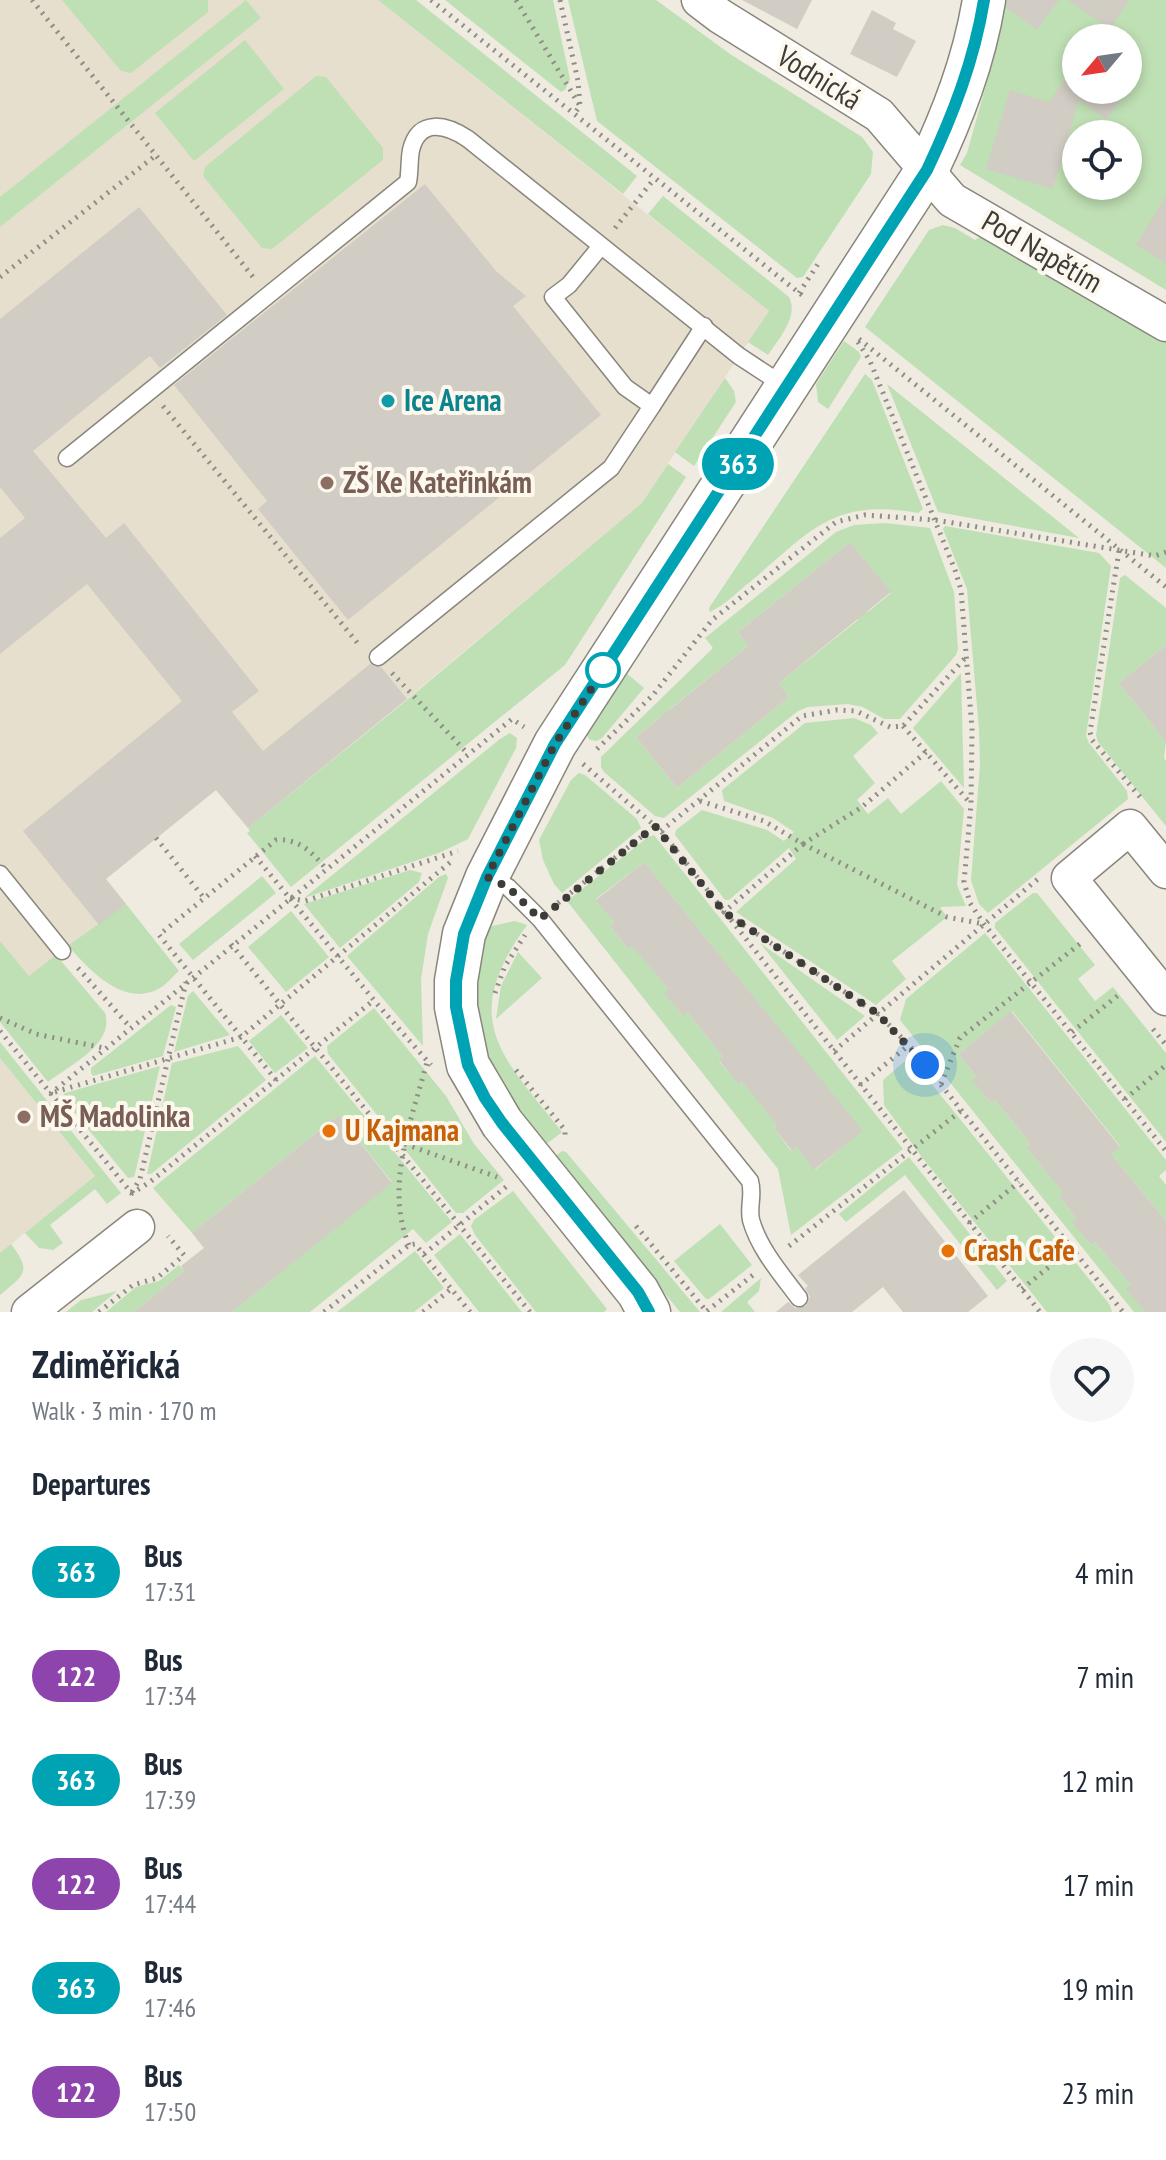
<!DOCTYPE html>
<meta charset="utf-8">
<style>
:root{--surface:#fff;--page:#f6f6f7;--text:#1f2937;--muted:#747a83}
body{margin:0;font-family:"PT Sans Narrow",sans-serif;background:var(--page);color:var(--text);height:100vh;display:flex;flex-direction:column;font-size:30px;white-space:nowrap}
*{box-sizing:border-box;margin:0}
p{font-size:26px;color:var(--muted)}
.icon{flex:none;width:44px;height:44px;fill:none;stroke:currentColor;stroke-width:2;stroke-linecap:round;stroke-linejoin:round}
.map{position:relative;height:1312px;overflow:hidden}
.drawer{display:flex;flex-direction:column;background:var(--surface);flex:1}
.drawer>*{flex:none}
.badge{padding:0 16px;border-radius:26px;font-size:28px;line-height:52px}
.needle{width:52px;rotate:241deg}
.tools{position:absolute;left:1062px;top:24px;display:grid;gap:16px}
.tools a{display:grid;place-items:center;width:80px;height:80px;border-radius:50%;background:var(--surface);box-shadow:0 4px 12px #0003;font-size:40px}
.you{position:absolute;width:40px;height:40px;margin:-20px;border:6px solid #fff;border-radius:50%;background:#1a73e8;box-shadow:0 0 0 12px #1a73e833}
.map>.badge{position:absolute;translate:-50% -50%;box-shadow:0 0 0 4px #fff}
h2{padding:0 32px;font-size:30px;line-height:72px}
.round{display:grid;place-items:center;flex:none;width:84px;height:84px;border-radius:42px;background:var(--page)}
.summary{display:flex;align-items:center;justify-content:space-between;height:136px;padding:0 32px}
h1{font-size:38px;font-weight:700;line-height:60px}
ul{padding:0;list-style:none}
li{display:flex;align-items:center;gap:24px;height:104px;padding:0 32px}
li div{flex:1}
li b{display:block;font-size:30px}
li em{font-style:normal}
li .badge{min-width:88px;font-weight:700;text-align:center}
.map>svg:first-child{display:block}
.built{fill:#e7dfce}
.green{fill:#bfdfb4;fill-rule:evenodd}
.building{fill:#d1cdc4}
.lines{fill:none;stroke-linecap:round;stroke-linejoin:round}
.service-casing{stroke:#8a867d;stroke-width:19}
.minor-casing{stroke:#8a867d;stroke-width:37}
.tertiary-casing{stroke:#8a867d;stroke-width:45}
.path{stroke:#908d86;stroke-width:5;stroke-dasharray:2 6;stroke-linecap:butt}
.service{stroke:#fff;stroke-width:16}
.minor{stroke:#fff;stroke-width:34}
.tertiary{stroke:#fff;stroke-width:42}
.line-casing{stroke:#fff;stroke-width:18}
.line{stroke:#00a3b4;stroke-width:12}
.walk{stroke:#3e3c38;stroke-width:8;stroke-dasharray:0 14.4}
.culture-dot{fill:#0f9aa8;stroke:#fdf8ee;stroke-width:3}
.education-dot{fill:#8d6e63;stroke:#fdf8ee;stroke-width:3}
.stop-dot{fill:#fff;stroke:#00a3b4;stroke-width:4}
.food-dot{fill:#e8710a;stroke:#fdf8ee;stroke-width:3}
.labels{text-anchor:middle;stroke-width:8;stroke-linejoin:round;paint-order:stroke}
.street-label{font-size:30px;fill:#3e3c38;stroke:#fdf8ee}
.culture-label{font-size:30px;font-weight:bold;fill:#0d838f;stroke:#fdf8ee;text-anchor:start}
.education-label{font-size:30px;font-weight:bold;fill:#785e54;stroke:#fdf8ee;text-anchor:start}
.food-label{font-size:30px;font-weight:bold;fill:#c56008;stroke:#fdf8ee;text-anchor:start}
</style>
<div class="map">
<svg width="1166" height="1312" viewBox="0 0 1166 1312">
<rect width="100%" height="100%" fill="#efebe1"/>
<g class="built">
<polygon points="0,0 378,0 769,311 642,503 407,699 248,828 216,790 106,879 126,904 29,977 0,941"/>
<polygon points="0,1058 95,1176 0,1253"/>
</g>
<g class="green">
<polygon points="62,0 208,0 208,12 131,73 121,71"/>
<polygon points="246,0 261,18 0,227 0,197"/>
<polygon points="378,0 416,0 637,176 623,194"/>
<polygon points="445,0 553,0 570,79 565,90 561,92"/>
<polygon points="568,0 656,0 730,54 862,137 873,152 871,174 803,277 797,278 597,121"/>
<path d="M1005,0H1166V290L960,165L967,153L988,78ZM1076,38H1128V90H1076ZM1076,134H1128V186H1076Z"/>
<polygon points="245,40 284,89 194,161 155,113"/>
<polygon points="316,76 326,77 383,148 383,160 272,249 262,248 203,176 205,167"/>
<path d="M663,196L789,297C799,317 779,338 768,355L748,342L769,311L648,214Z"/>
<polygon points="943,225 955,228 975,240 984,234 1139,328 1166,337 1166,568 865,327 929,230"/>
<polygon points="844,341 859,352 861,357 828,409 818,402 816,384"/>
<path d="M865,374L872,380L923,509L918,513C832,498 811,531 750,582C737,592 725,605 710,612L709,608Z"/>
<polygon points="725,378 734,391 736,402 694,466 675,452"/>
<polygon points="887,384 1079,538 938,512"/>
<polygon points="668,464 686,477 565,665 291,887 247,833 250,831 248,828 407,700 642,503"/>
<path d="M885,523L930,528L954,592L958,649L956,655L900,719H884L863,707L848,704L808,707L798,711L664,818L655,816L604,772L601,767V757L713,648L705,638L836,532L854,525ZM850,542L891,593L869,611L854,615L858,620L779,683L789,697L677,788L636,737L659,718L673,714L670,709L748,646L738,632Z"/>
<polygon points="945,526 1099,553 1111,566 1086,736 1089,743 1127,791 1128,799 988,913 979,904 971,880 980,765 979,730 967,589 943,529"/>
<polygon points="1125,575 1166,608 1166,645 1119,683 1166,742 1164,758 1166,761 1166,826 1098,742 1096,735 1120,578"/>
<polygon points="625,672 644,688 602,738 597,741 590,740 585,733"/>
<polygon points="961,673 964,788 913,728"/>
<polygon points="854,718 871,725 878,733 853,756 875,783 857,800 868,814 888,798 901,814 941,781 964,809 957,885 966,906 940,907 947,917 892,961 906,979 876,1005 736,912 796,859 789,848 729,900 725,900 675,835 676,830 702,810 767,830 784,841 794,832 773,818 724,801 722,790 805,723"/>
<polygon points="510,733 517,738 516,748 468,839 439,853 304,898 500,739"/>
<polygon points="579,773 585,775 637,819 641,828 562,893 554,884 543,860 539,840 571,780"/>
<path d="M654,835L903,1149L791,1235L778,1169L567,901L648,837ZM644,862L862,1131L815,1170L797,1147L791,1151L774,1128L778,1124L743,1081L738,1083L719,1061L723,1057L687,1012L682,1015L665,993L668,989L633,945L628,949L610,926L614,922L596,899Z"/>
<polygon points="410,870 422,873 419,882 340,948 304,904"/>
<polygon points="446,874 448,878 428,934 421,979 423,1046 347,956 439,877"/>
<polygon points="262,876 276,893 193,960 179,944"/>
<polygon points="1033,893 1037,893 1095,965 1078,979 1095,1001 1113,987 1166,1053 1166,1142 995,928 995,923"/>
<path d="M126,904L179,971C173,976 167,984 160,988C124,1009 89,969 68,946Z"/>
<polygon points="291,911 329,957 286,992 248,947"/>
<path d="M515,921L527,925C458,1020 501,1055 562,1132L544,1146C509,1102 475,1048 478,989C479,968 484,948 488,927Z"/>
<polygon points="985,933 1166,1160 1166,1170 1159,1176 1166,1185 1166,1221 1111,1154 1120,1146 1012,1011 959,1054 976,1076 973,1080 991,1103 995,1100 1030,1143 1026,1147 1045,1170 1067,1189 1059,1196 1076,1218 1073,1222 1091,1245 1095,1242 1131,1285 1127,1289 1145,1312 1134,1312 900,1020 906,999"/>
<path d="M0,941L29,976L56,955L105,1013C115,1044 70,1065 48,1082L0,1022Z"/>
<polygon points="760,943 865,1016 837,1040"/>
<polygon points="518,952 542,978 496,1019 501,986"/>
<polygon points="193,991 230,1035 174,1052 188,996"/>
<polygon points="171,1005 176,1007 163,1056 93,1076 91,1073 91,1068"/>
<polygon points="374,1008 446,1096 474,1144 504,1180 463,1213 456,1213 328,1054 327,1046"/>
<polygon points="281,1015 308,1048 275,1073 249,1041"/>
<polygon points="0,1042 121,1193 107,1204 95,1189 50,1225 63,1243 53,1250 39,1248 25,1233 95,1176 0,1058"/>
<polygon points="238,1046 266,1080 151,1174 147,1174 172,1063"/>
<polygon points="315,1056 452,1222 426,1243 413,1229 310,1312 232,1312 392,1182 338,1115 192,1233 153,1188"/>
<polygon points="905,1061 913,1063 922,1072 1110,1305 1112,1312 1047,1312 921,1156 884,1105 883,1080"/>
<polygon points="160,1066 135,1174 134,1177 128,1178 62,1097 65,1093"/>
<polygon points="562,1151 566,1152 700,1312 680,1312 554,1157"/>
<polygon points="909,1157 1007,1281 997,1290 905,1175 846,1222 839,1214"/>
<polygon points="513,1191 607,1309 604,1312 536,1312 475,1235 471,1226 474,1220"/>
<polygon points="720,1224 752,1265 709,1299 706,1299 674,1261"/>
<polygon points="460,1234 522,1312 523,1312 479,1312 434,1255"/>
<path d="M11,1244C32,1272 25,1274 0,1295V1253Z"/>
<polygon points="415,1251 444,1288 414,1312 337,1312"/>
<polygon points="179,1265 184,1271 134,1312 106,1312 136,1287 159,1281"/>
<polygon points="761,1278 759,1291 747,1302 755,1312 721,1312"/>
<polygon points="117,1291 92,1312 66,1312 81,1300"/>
</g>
<g class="building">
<polygon points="742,0 812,0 797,29"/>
<polygon points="1007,0 1059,0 1037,30 1007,8"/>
<polygon points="1068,0 1129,0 1110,29"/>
<polygon points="872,10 896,23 893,29 916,41 897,77 850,54"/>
<polygon points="1076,63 1076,90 1128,90 1106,119 1079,100 1053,189 986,169 1010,90 1049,102"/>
<polygon points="425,184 496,271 526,296 513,306 601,415 348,620 258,509 267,501 174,385"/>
<polygon points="1166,196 1166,263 1136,245"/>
<polygon points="139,207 227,315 160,368 150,356 33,451 106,538 124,523 259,691 232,712 263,751 370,664 381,667 407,699 248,828 216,790 106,879 126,904 99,925 23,831 182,701 87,584 0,654 0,538 25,518 0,487 0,319"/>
<polygon points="850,542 891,592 779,683 789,697 677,788 636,737 748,646 738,632"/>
<polygon points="1166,645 1166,742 1119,683"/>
<polygon points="644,862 863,1131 814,1170 797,1147 792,1151 774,1128 777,1125 742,1081 738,1084 719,1060 723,1057 687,1012 683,1016 664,993 668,989 650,967 632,946 628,949 610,926 614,922 596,900"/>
<polygon points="1011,1011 1120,1147 1111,1154 1166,1221 1166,1312 1145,1312 1126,1289 1131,1285 1095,1242 1091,1245 1072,1222 1076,1218 1059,1196 1063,1192 1026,1147 1030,1143 995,1100 991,1103 972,1080 976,1076 959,1054"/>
<polygon points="338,1115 392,1183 232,1312 134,1312 184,1271 181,1266 204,1248 192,1233"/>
<polygon points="904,1190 988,1296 968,1312 903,1312 883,1287 852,1312 776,1312 788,1302 795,1308 806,1306 810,1297 805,1288 808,1286 798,1275"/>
</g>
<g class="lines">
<defs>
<g id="service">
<polyline points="601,246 569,285 553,297 625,387 652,406 704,326"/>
<path d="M67,458L408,182C410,172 409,160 411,150C419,117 447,125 468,139L739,356L786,387"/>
<polyline points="378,657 611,468 652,406"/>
<polyline points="0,874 62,951"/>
<path d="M489,877L508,887L540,919L750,1181C754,1195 748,1207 751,1220C759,1249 782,1275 799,1298"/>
</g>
<g id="minor">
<polyline points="699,0 720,16 879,115 952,200 1166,324"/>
<polyline points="1166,871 1130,827 1069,878 1166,998"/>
<polyline points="29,1312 137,1227"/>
</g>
<path id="tertiary" d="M649,1312L638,1292L502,1123L468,1065L456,1007V981L464,934L487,877L555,744L927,170C953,115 974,61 984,0"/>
</defs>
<use href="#service" class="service-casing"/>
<use href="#minor" class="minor-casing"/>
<use href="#tertiary" class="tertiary-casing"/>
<g class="path">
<polyline points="32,0 253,277"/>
<polyline points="431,0 803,296"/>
<polyline points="516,0 580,106"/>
<polyline points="560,0 578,81 580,106 574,114"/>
<polyline points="615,228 654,179"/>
<polyline points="0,277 155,156"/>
<polyline points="799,293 818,264"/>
<polyline points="859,339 1166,587"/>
<polyline points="858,342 870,361 955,570 961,590 972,729 971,804 964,882 970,903 984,924 1166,1151"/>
<polyline points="163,406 360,646"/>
<polyline points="1119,551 1090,732 1092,740 1140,797"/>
<polyline points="392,673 468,754"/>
<polyline points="903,726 970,803"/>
<polyline points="597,749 653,695 712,620 836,522 865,515 935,520 1155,556 1166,552"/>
<polyline points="583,764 661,831 1040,1312"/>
<polyline points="700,801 764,821 803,844 724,912 878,1014 909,1045 1123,1312"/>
<polyline points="661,831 802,716 837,710 856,711 890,727 903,726 967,656"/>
<polyline points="156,838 204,898"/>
<polyline points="803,844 947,917 984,924"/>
<polyline points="803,844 862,807 926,752"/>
<polyline points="255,856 378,1005 431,1065"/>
<polyline points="290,898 305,901 458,851"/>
<polyline points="558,903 655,826"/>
<polyline points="231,944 530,1312"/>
<polyline points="78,968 130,1027"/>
<polyline points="495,993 505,966 525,935"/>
<polyline points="0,1018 36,1034 104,1048"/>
<polyline points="1153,1029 1166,1045"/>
<polyline points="0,1031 133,1195"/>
<polyline points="1072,1032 1121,993"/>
<polyline points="834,1051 1039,878"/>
<polyline points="516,1070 565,1130 565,1140"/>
<path d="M276,1080L159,935L276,840C299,838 313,853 326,869"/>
<polyline points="941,1084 960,1038 1081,943"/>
<polyline points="860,1085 909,1045"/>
<polyline points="55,1092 241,1037 453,860"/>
<polyline points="50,1094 512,719 524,727"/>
<polyline points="1125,1099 1166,1065"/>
<polyline points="405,1144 497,1177"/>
<polyline points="132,1192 140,1179 186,982"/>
<polyline points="131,1194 150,1182 374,1000"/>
<polyline points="969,1223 1019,1182"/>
<polyline points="636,1226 707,1312"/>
<path d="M409,1245C384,1187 412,1119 427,1062"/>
<polyline points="789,1246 962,1110"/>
<polyline points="424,1254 507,1186"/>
<polyline points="1022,1289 1072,1248"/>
<polyline points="707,1311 753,1275"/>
<polyline points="99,1312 133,1285 157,1278 184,1255 168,1236"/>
<polyline points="324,1312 409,1245 415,1244 470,1312"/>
<polyline points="423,1312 451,1289"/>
</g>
<use href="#service" class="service"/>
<use href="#minor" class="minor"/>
<use href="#tertiary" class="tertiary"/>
</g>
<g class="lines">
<defs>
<path id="line" d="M649,1312L638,1292L502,1123L485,1098L468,1065L456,1007V981L464,934L487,877L555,744L927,170C953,115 974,61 984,0"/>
</defs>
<use href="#line" class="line-casing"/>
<use href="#line" class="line"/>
<polyline class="walk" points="603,670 605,668 555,744 487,877 508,887 540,919 655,826 724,912 878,1014 925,1065"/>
</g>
<circle class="culture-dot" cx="388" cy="401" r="8"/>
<g class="education-dot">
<circle cx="327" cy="483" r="8"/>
<circle cx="24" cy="1117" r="8"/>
</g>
<circle class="stop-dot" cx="603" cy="670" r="16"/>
<g class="food-dot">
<circle cx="329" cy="1131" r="8"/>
<circle cx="948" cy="1251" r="8"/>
</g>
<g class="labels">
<g class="street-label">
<text transform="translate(819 78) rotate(32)" y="10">Vodnická</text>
<text transform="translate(1042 252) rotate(30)" y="10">Pod Napětím</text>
</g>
<g class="culture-label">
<text x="404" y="411">Ice Arena</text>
</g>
<g class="education-label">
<text x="343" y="493">ZŠ Ke Kateřinkám</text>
<text x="40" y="1127">MŠ Madolinka</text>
</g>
<g class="food-label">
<text x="345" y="1141">U Kajmana</text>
<text x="964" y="1261">Crash Cafe</text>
</g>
</g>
</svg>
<div class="tools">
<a><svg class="needle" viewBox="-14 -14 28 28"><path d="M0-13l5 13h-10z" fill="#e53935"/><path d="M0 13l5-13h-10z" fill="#747a83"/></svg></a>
<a><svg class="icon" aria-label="locate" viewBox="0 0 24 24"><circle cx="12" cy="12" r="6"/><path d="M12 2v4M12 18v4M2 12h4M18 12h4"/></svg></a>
</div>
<div class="you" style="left:925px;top:1065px"></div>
<b class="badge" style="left:738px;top:464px;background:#00a3b4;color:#fff">363</b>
</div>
<section class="drawer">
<div class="summary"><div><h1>Zdiměřická</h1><p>Walk · 3 min · 170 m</p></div><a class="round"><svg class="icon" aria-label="heart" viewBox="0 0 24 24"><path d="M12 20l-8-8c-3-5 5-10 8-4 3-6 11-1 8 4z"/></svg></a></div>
<h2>Departures</h2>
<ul>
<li><span class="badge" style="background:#00a3b4;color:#fff">363</span><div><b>Bus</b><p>17:31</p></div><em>4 min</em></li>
<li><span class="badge" style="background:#8e44ad;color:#fff">122</span><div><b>Bus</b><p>17:34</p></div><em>7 min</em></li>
<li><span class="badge" style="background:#00a3b4;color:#fff">363</span><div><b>Bus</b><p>17:39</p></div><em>12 min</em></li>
<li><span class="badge" style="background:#8e44ad;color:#fff">122</span><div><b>Bus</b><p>17:44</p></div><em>17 min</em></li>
<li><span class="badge" style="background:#00a3b4;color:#fff">363</span><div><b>Bus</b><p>17:46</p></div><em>19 min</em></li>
<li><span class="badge" style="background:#8e44ad;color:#fff">122</span><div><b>Bus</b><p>17:50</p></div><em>23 min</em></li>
</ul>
</section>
